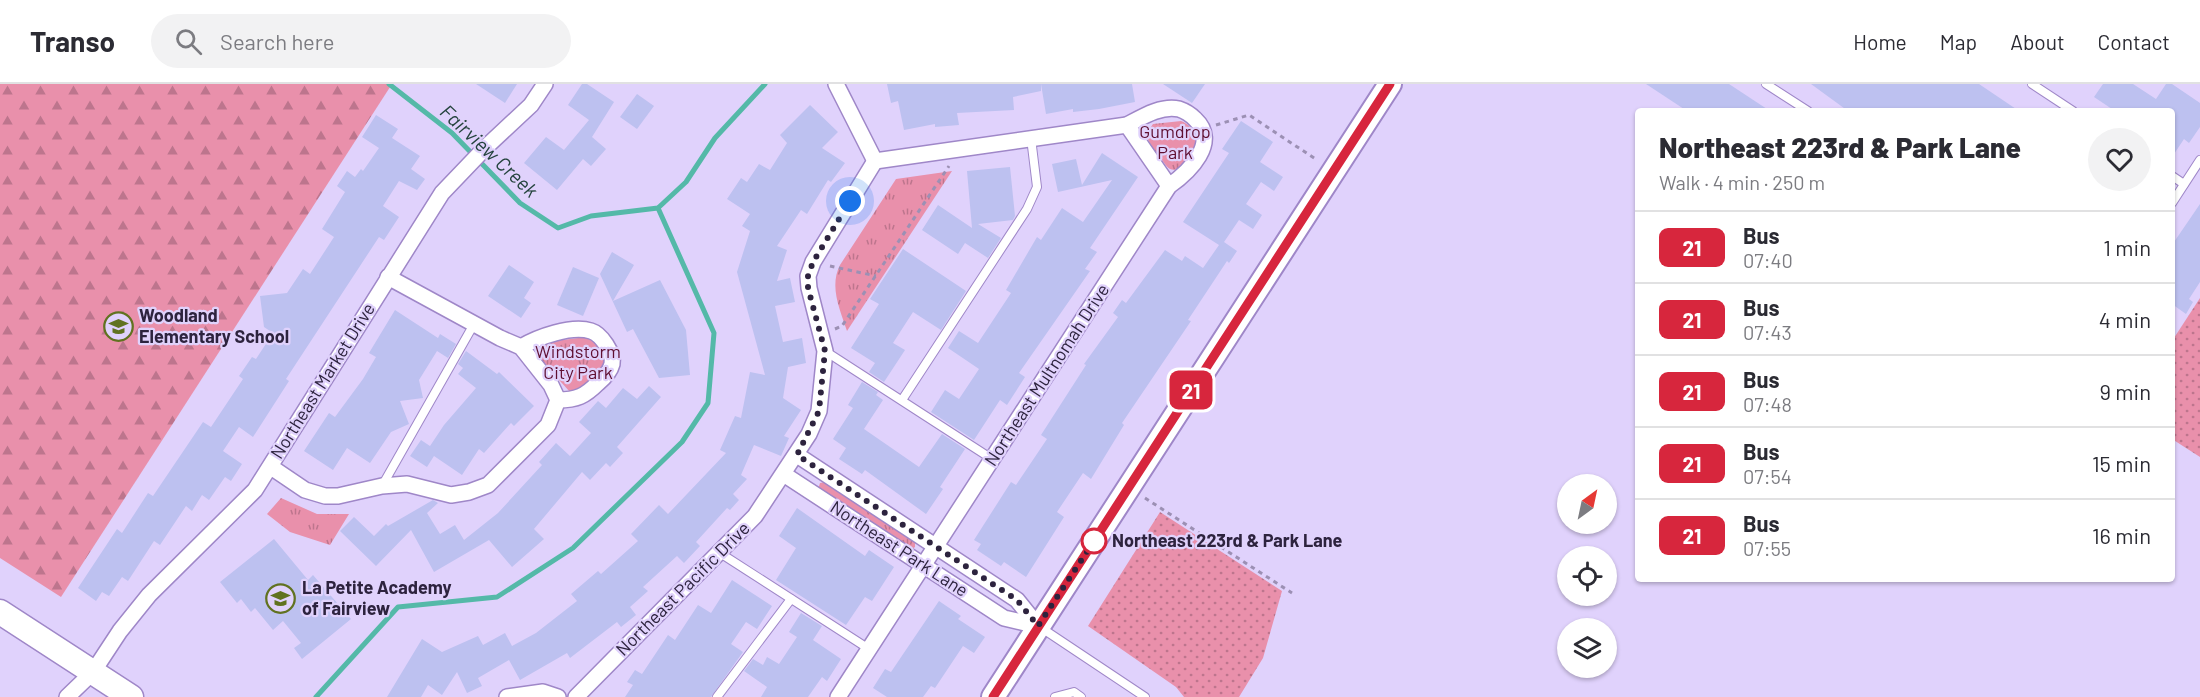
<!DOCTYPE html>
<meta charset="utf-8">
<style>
:root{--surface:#fff;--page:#f2f2f3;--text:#2b2b33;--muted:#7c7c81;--line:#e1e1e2}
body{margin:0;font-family:Barlow,sans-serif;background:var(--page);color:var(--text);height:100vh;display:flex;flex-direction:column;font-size:22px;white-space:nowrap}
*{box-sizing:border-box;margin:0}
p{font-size:20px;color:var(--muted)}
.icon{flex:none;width:33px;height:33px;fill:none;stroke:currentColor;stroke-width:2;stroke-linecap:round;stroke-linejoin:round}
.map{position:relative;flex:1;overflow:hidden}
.side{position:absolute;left:1635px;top:24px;width:540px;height:474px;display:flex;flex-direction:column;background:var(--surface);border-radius:6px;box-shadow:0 2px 4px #0004}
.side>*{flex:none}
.badge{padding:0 12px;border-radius:9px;font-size:21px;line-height:39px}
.needle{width:39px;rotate:33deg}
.fabs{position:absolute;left:1557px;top:390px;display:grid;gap:12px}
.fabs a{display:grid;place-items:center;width:60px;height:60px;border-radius:50%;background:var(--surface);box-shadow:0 2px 4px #0004;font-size:30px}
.you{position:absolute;width:30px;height:30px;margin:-15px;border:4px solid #fff;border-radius:50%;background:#1a73e8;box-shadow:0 0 0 9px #1a73e833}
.map>.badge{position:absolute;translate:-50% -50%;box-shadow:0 0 0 3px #fff}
.round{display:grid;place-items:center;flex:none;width:63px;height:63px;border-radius:32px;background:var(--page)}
.overview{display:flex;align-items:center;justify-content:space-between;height:102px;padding:0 24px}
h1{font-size:28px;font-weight:800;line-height:45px}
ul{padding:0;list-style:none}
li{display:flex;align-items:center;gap:18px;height:72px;padding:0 24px;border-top:2px solid var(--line)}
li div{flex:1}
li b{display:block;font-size:22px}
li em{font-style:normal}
li .badge{min-width:66px;font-weight:700;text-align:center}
header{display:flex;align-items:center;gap:36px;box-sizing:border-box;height:84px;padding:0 30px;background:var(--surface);border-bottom:2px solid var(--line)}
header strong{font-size:28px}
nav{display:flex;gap:33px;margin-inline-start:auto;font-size:21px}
.search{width:420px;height:54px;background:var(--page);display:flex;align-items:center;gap:15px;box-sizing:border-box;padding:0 21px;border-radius:33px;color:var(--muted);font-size:22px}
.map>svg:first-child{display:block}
.grass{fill:url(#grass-dots)}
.forest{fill:url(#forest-firs)}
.park{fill:url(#park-tufts)}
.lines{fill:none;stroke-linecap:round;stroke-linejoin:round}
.stream{stroke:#54b9a8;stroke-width:5}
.building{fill:#bdc1f0}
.service-casing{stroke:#9f87c8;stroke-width:10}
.minor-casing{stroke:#9f87c8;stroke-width:18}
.secondary-casing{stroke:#9f87c8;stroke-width:26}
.primary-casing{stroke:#9f87c8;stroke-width:27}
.path{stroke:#9c90b4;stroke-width:3;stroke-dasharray:4.5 4.5;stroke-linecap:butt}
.service{stroke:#fff;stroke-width:8}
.minor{stroke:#fff;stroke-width:15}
.secondary{stroke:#fff;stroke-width:22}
.primary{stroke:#fff;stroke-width:24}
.line-casing{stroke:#fff;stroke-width:14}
.line{stroke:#d7263d;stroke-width:9}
.walk{stroke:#2d233e;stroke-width:6;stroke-dasharray:0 10.8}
.stop-dot{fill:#fff;stroke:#d7263d;stroke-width:3}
.labels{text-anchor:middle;stroke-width:4.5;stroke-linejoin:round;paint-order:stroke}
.park-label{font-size:18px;fill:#5f0f31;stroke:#e0d2fc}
.poi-label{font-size:18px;font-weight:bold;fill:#2d233e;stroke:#e0d2fc;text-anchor:start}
.street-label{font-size:18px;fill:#2d233e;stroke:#e0d2fc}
.stop-label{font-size:18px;font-weight:bold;fill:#2d233e;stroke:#e0d2fc;text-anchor:start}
.water-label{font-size:20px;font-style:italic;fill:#24433d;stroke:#e0d2fc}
</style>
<header>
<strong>Transo</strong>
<div class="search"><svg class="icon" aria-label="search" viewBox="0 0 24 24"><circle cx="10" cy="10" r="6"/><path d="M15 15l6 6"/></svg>Search here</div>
<nav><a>Home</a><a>Map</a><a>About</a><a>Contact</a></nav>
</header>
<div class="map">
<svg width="2200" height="613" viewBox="0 0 2200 613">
<defs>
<pattern id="grass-dots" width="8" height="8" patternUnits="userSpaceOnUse" patternTransform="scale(1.5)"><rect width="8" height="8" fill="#e990ab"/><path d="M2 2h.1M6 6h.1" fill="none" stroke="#bd758d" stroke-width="1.8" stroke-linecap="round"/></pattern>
<pattern id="forest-firs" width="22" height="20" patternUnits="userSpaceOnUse" patternTransform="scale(1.5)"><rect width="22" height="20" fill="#e990ab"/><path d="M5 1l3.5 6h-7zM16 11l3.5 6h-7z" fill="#bd758d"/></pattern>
<pattern id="park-tufts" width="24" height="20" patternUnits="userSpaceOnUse" patternTransform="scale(1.5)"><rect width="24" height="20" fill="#e990ab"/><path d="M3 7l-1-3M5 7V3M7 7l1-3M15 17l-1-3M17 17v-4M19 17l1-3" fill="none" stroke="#bd758d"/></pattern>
</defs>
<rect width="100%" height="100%" fill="#e0d2fc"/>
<g class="grass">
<polygon points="2200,214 2200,373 2172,355 2172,257"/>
<polygon points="1160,428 1282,507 1263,574 1239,613 1184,613 1176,603 1088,542"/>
</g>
<polygon class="forest" points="0,0 392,0 61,513 0,474"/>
<g class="park">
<path d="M1181,37C1212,49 1186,92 1170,85C1165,82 1162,75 1158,70C1153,64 1148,58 1146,50L1153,40Z"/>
<path d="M952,87L847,247C840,225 829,203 840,181L896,95Z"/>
<path d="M586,253C598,257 606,269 607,280L583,307L570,308L540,275L539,267L547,258Z"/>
<polygon points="825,398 915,458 915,463 912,465 818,406 820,399"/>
<polygon points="281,414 317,430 349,430 330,461 290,448 267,430"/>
</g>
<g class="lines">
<g class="stream">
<polyline points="389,0 452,49 520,119 558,144 591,132 658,124 686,98 715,54 765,0"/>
<polyline points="316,613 398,523 497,513 573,464 682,358 708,319 714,249 658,124"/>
</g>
</g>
<g class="building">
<polygon points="476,0 517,0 505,19"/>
<polygon points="582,0 587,0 614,18 592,53 606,65 591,82 583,75 557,106 524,79 546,53 564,66 589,36 568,21"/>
<polygon points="887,0 1041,0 1041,7 1013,13 1014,26 957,29 959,41 935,43 935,40 904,46 898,17 891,19"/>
<polygon points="1041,0 1132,0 1135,18 1099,25 1073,28 1073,25 1046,30"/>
<polygon points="1163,0 1205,0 1192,19"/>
<polygon points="1646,0 1729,0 1770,27 1687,27"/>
<polygon points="1811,0 1979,0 2019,27 1848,27"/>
<polygon points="2103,0 2133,0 2156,15 2166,0 2172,0 2200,19 2200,43 2189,59 2184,55 2172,73 2172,27 2115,27 2094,13"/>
<polygon points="637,10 654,22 637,45 620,33"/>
<polygon points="810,21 838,48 822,64 845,79 831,98 828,96 807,130 801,126 777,162 787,166 777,197 790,194 795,218 775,222 783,258 802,254 806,279 788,283 783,314 801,326 784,352 789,354 781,372 754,361 741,391 747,395 733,410 739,416 730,426 727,424 696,458 700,462 684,479 677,472 643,503 648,507 630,523 636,531 621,543 617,538 570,574 567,569 520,596 509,576 478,594 482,602 467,609 457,588 442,611 428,601 421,613 387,613 422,555 442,568 478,552 483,561 505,549 512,562 536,549 577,517 571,510 598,487 601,490 638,457 631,450 659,421 668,430 726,369 720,366 735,332 741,334 750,288 765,291 737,188 750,147 742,142 750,130 727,115 741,94 747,98 759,80 770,86 787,59 780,51"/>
<polygon points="376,31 398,45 392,54 420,72 411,85 425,95 417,106 399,97 383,122 399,133 384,156 379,153 286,295 289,297 253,353 239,343 223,367 242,380 231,397 225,393 209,416 202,411 192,427 186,422 160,461 154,457 128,497 122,493 109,512 102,508 96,517 78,504 117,445 122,449 148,409 153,412 203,338 211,343 243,295 239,292 252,273 256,275 273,249 264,243 260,212 287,209 303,185 310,190 334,153 322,145 345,108 337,102 347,87 355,93 361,85 363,87 379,64 362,53"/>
<polygon points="1241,37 1273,58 1260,78 1283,93 1274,107 1261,98 1246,120 1262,131 1253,145 1239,136 1224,158 1237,167 1229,179 1227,177 1188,236 1191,237 1122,339 1124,341 1091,395 1083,389 1057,428 1064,433 1026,493 1004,478 1001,482 977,466 981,460 974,456 1011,398 1016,401 1047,355 1041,351 1086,281 1084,280 1118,233 1113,229 1122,216 1126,219 1165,166 1182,177 1185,172 1203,184 1219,161 1183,138 1229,69 1222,65"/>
<polygon points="1102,69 1138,93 1090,164 1097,168 1085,185 1090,187 1019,289 1025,293 1007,321 1000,316 974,356 931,328 945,306 959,315 979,285 948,264 959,247 978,259 1011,209 1006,206 1037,153 1041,156 1062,124 1083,138 1112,96 1058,108 1052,80 1076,75 1082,101"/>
<polygon points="1010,83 1015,132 1013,136 978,140 1001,154 988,174 965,159 958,170 922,146 938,121 972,144 967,87"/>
<polygon points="2200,120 2200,198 2189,215 2193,218 2186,230 2172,220 2172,161"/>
<polygon points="903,165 966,207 941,246 913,228 893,259 905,266 884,298 869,288 875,279 851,264 879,220 870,215"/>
<polygon points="612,168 634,181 613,217 660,196 686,246 690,291 659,294 633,245 627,248 600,190"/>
<polygon points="509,181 534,198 524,214 531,219 521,234 488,212"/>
<polygon points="573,183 599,194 583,232 557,221"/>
<polygon points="395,226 438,254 440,250 456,260 448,274 437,267 419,296 423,314 400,317 409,340 391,348 370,379 347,364 333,386 304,367 329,329 335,333 363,295 376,273 369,269"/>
<polygon points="466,267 497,290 499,288 534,322 514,342 511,339 484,369 479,365 462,391 434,372 427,383 410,372 421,356 430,362 444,341 476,304 458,290 463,284 458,280"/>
<polygon points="862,298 878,308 876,311 883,316 864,345 919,383 942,350 965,365 940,403 943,405 926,430 865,386 862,390 839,375 846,364 833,355 853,324 848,321"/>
<polygon points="649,302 661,313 617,363 623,369 610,383 606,379 590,396 582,388 534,445 544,455 512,483 489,456 434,488 411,446 376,482 340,447 354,433 374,452 386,440 388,442 433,416 438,419 427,429 440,450 455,441 464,456 498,429 542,381 539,378 556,359 570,372 591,349 579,338 598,317 606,324 623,304 637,315"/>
<polygon points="797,424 865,472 869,466 894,483 872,517 865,513 846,541 776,496 796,464 779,452"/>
<polygon points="274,455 308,496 313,491 351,535 302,575 294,564 301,559 283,537 273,546 255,524 251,528 241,515 237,519 220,498"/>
<polygon points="732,496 772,522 757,545 746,538 731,560 743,568 711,613 625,613 633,601 627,598 635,586 642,590 668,551 675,556 698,521 711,529"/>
<polygon points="939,517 961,532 958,535 985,553 974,569 963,562 935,604 931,602 923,613 887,613 873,604 885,585 891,588"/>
<polygon points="801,529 822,542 813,556 841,575 827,597 822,593 808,613 761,613 767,603 744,587 753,575 763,581 767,573 779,580 797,553 789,548"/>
</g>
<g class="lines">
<defs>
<g id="service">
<polyline points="1766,0 1808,27"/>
<polyline points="2032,0 2073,27"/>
<polyline points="2172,92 2184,100"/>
<polyline points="2172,119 2200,76"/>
<polyline points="825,267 992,375"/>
<polyline points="902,316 1027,125 1037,103 1031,54"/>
<polyline points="382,402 474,240"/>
<polyline points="720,469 869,565"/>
<polyline points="1040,543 1145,613"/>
<polyline points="717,613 791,515"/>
<polyline points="1055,613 1074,608 1081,613"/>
</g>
<g id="minor">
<polyline points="836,0 875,77"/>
<polyline points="1127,41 1169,102"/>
<path d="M521,263C538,253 571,241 591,247C601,250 614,269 612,280C610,288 604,294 598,299C585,312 577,316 558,316"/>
<polyline points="797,371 1017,516 1038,542"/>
<polyline points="271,383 305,406 325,412 338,412 382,402 407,400 451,411 469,408 488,401 548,341 558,316 551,301 521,263 500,254 388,193"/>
<polyline points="785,391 1004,534 1038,542"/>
<polyline points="67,613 93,588 120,547 149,511 255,406 442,109 486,63 531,21 545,0"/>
<polyline points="507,613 543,608 558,613"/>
<polyline points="576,613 755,432 809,350 819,327 825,267 809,204 808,192 813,178 875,77"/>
<path d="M838,613L1169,102C1189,88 1220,58 1195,35C1191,31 1185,27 1179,25C1161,21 1142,33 1127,41L875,77"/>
</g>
<polyline id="secondary" points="993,613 1390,0"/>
<polyline id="primary" points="0,528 131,613"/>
</defs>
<use href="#service" class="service-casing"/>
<use href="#minor" class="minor-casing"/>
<use href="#secondary" class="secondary-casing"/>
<use href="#primary" class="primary-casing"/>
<g class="path">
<polyline points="1216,41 1249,31 1317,76"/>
<polyline points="830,182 876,192"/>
<polyline points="835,245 842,242 949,82"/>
<polyline points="1145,414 1292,509"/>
</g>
<use href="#service" class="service"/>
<use href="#minor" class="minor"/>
<use href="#secondary" class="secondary"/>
<use href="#primary" class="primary"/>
</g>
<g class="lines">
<defs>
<polyline id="line" points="993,613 1390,0"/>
</defs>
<use href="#line" class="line-casing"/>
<use href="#line" class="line"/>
<polyline class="walk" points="850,117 813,178 808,192 808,204 825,267 819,327 797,371 1017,516 1038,542 1094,457"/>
</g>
<defs>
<symbol id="school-ring" viewBox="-11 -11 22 22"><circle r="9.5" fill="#e0d2fc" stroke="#617220" stroke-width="1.5"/><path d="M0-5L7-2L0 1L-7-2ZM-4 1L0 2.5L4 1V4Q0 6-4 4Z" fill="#617220"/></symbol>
</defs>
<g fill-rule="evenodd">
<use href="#school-ring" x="102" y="226" width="33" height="33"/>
<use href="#school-ring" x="264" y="498" width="33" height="33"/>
</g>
<circle class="stop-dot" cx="1094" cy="457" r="12"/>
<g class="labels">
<g class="park-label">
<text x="1175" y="54">Gumdrop<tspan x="1175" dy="21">Park</tspan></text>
<text x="578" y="274">Windstorm<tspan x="578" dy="21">City Park</tspan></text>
</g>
<g class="poi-label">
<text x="139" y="238">Woodland<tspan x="139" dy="21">Elementary School</tspan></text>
<text x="302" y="510">La Petite Academy<tspan x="302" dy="21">of Fairview</tspan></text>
</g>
<g class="street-label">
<text transform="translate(1047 291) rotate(-57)" y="6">Northeast Multnomah Drive</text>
<text transform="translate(323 297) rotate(-58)" y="6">Northeast Market Drive</text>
<text transform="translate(899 465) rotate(33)" y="6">Northeast Park Lane</text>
<text transform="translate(683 505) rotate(-45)" y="6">Northeast Pacific Drive</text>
</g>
<g class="stop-label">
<text x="1112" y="463">Northeast 223rd &amp; Park Lane</text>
</g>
<g class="water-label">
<text transform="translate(489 67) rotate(43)" y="7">Fairview Creek</text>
</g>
</g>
</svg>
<div class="fabs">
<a><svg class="needle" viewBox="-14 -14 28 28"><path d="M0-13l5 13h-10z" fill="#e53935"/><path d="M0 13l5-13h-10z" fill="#7c7c81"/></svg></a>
<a><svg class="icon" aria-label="locate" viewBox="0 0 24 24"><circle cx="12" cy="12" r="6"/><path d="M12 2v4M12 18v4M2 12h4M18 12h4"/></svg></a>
<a><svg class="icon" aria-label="layers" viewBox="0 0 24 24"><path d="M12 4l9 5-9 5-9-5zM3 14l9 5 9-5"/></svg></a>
</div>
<div class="you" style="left:850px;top:117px"></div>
<b class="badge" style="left:1191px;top:306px;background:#d7263d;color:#fff">21</b>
<section class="side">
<div class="overview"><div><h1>Northeast 223rd &amp; Park Lane</h1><p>Walk · 4 min · 250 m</p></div><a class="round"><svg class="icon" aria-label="heart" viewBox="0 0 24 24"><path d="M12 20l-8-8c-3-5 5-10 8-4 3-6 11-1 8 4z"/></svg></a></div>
<ul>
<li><span class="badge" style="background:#d7263d;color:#fff">21</span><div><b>Bus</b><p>07:40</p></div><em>1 min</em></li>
<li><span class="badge" style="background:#d7263d;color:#fff">21</span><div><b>Bus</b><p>07:43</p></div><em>4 min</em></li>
<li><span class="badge" style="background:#d7263d;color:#fff">21</span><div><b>Bus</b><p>07:48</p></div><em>9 min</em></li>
<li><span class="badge" style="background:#d7263d;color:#fff">21</span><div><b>Bus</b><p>07:54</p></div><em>15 min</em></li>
<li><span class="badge" style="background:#d7263d;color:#fff">21</span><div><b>Bus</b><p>07:55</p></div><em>16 min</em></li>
</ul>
</section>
</div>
